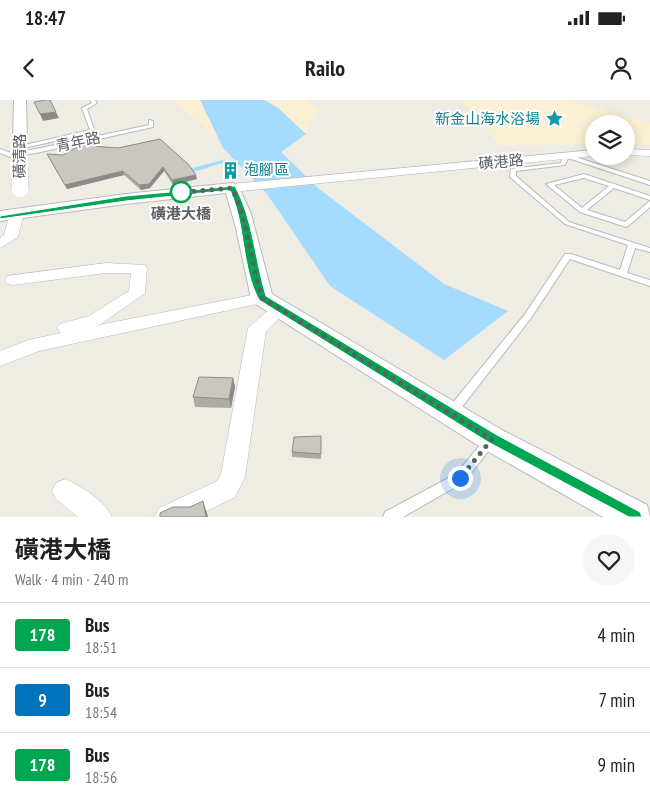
<!DOCTYPE html>
<meta charset="utf-8">
<style>
:root{--surface:#fff;--page:#f6f6f6;--text:#222;--muted:#767676;--line:#e0e0e0}
body{margin:0;font-family:"PT Sans Narrow","Noto Sans TC",sans-serif;background:var(--page);color:var(--text);height:100vh;display:flex;flex-direction:column;font-size:19px;white-space:nowrap}
*{box-sizing:border-box;margin:0}
p{font-size:16px;color:var(--muted)}
.icon{flex:none;width:28px;height:28px;fill:none;stroke:currentColor;stroke-width:2;stroke-linecap:round;stroke-linejoin:round}
.map{position:relative;height:417px;overflow:hidden}
.details{display:flex;flex-direction:column;background:var(--surface);flex:1}
.details>*{flex:none}
.badge{padding:0 10px;border-radius:4px;font-size:18px;line-height:32px}
.buttons{position:absolute;left:585px;top:15px;display:grid;gap:10px}
.buttons a{display:grid;place-items:center;width:50px;height:50px;border-radius:50%;background:var(--surface);box-shadow:0 2px 12px #0003;font-size:25px}
.you{position:absolute;width:25px;height:25px;margin:-12px;border:4px solid #fff;border-radius:50%;background:#1a73e8;box-shadow:0 0 0 8px #1a73e833}
.map>.badge{position:absolute;translate:-50% -50%;box-shadow:0 0 0 2px #fff}
.round{display:grid;place-items:center;flex:none;width:52px;height:52px;border-radius:26px;background:var(--page)}
.overview{display:flex;align-items:center;justify-content:space-between;height:85px;padding:0 15px}
h1{font-size:24px;font-weight:700;line-height:38px}
ul{padding:0;list-style:none}
li{display:flex;align-items:center;gap:15px;height:65px;padding:0 15px;border-top:1px solid var(--line)}
li div{flex:1}
li b{display:block;font-size:19px}
li em{font-style:normal}
li .badge{min-width:55px;font-weight:700;text-align:center}
.status{display:flex;justify-content:space-between;align-items:center;height:35px;padding:0 25px;background:var(--surface);direction:ltr}
.status svg{height:14px;fill:currentColor}
header{display:flex;justify-content:space-between;align-items:center;height:65px;padding:0 15px;background:var(--surface);font-size:22px;font-weight:700}
.map>svg:first-child{display:block}
.sand{fill:#fbf0d3}
.water{fill:#a4dbff}
.lines{fill:none;stroke-linecap:round;stroke-linejoin:round}
.stream-far1{stroke:#a4dbff;stroke-width:3}
.stream{stroke:#a4dbff;stroke-width:4}
.service-casing{stroke:#b7babe;stroke-width:2}
.minor-casing{stroke:#b7babe;stroke-width:1}
.tertiary-casing{stroke:#b7babe;stroke-width:2}
.service{fill:#fff;fill-rule:evenodd}
.minor{fill:#fff;fill-rule:evenodd}
.tertiary{fill:#fff;fill-rule:evenodd}
.tertiary-bridge-far1-casing{stroke:#b7babe;stroke-width:14;stroke-linecap:butt}
.tertiary-bridge-casing{stroke:#b7babe;stroke-width:18;stroke-linecap:butt}
.tertiary-bridge-far1{stroke:#fff;stroke-width:13}
.tertiary-bridge{stroke:#fff;stroke-width:17}
.wall{fill:#aeaba6}
.shaded-wall{fill:#8d8b87}
.building{fill:#cac7c1;stroke:#8d8b87}
.line{fill:#00a651;stroke:#fff}
.walk{stroke:#5c6065;stroke-width:5;stroke-dasharray:0 9}
.stop-dot{fill:#fff;stroke:#00a651;stroke-width:2.5}
.labels{text-anchor:middle;stroke-width:4;stroke-linejoin:round;paint-order:stroke}
.far-culture-label{font-size:15px;fill:#0d838f;stroke:#fff;text-anchor:end}
.far-street-label{font-size:15px;fill:#5c6065;stroke:#fff}
.far-stop-label{font-size:15px;font-weight:bold;fill:#5c6065;stroke:#fff}
</style>
<div class="status"><b>18:47</b><svg viewBox="0 0 49 12"><path d="M0 12V9h3v3zM5 12V6h3v6zM10 12V3h3v9zM15 12V0h3v12zM26 1h20v11H26zM47 4h2v5h-2z"/></svg></div>
<header><svg class="icon" aria-label="back" viewBox="0 0 24 24"><path d="M15 5l-7 7 7 7"/></svg>Railo<svg class="icon" aria-label="person" viewBox="0 0 24 24"><circle cx="12" cy="8" r="4"/><path d="M4 21q1-7 8-7t8 7"/></svg></header>
<div class="map">
<svg width="650" height="417" viewBox="0 0 650 417">
<rect width="100%" height="100%" fill="#efece4"/>
<g class="sand">
<polygon points="173,0 306,0 319,10 304,36 218,39"/>
<polygon points="462,0 569,0 650,23 650,45 626,45 626,24 594,24 594,44 500,46"/>
</g>
<polygon class="water" points="200,0 265,0 278,8 306,34 281,52 318,88 444,184 508,211 444,260 330,186 267,94 223,48"/>
<g class="lines">
<polyline class="stream-far1" points="203,67 224,61"/>
<polyline class="stream" points="192,72 190,71 207,66"/>
<defs>
<g id="service">
<polygon points="90,0 95,0 97,3 87,9 95,32 15,50 12,48 90,30 82,8 92,3"/>
<polygon points="149,20 153,21 153,27 36,53 10,57 0,53 0,49 11,53 36,49 149,25"/>
<polygon points="566,54 650,81 650,85 568,58 565,65 516,71 516,76 569,122 650,148 650,152 635,148 627,173 650,180 650,186 570,159 531,218 455,316 451,317 447,316 446,313 447,310 525,214 565,154 571,154 620,170 628,145 565,124 510,77 511,69 561,63 563,56"/>
<path d="M584,74L650,96V100L614,88L587,110L625,122L650,101V107L628,126L626,127L580,112L546,84ZM584,78L609,86L582,108L554,85Z"/>
<polygon points="490,336 494,338 496,341 494,344 464,382 403,417 383,417 385,412 456,374 486,338"/>
</g>
<g id="minor">
<polygon points="626,49 650,50 650,56 626,55"/>
<polygon points="594,50 594,56 232,92 226,88 232,84"/>
<polygon points="17,109 24,113 18,137 0,148 0,138 4,135 10,113"/>
<polygon points="106,163 145,165 147,168 145,193 101,224 94,226 262,193 268,194 271,198 268,202 262,203 39,251 0,266 0,251 28,240 61,233 57,228 60,224 89,216 129,191 131,173 106,173 13,185 7,184 5,180 7,176"/>
<polygon points="279,204 285,206 288,210 266,231 245,377 235,397 195,417 155,417 159,408 217,381 221,374 248,228 273,206"/>
<path d="M65,379C81,386 105,401 112,417H78L56,399L52,391L56,383Z"/>
</g>
<g id="tertiary">
<polygon points="14,0 26,0 27,41 20,45 13,41"/>
<polygon points="232,83 238,85 251,114 272,194 502,330 647,405 650,417 603,417 482,348 254,203 251,198 236,128 226,93 126,104 0,121 0,111 126,94"/>
</g>
</defs>
<use href="#service" class="service-casing"/>
<use href="#minor" class="minor-casing"/>
<use href="#tertiary" class="tertiary-casing"/>
<use href="#service" class="service"/>
<use href="#minor" class="minor"/>
<use href="#tertiary" class="tertiary"/>
<defs>
<polyline id="tertiary-bridge-far1" points="20,41 20,67"/>
<polyline id="tertiary-bridge" points="20,66 20,89"/>
</defs>
<use href="#tertiary-bridge-far1" class="tertiary-bridge-far1-casing"/>
<use href="#tertiary-bridge" class="tertiary-bridge-casing"/>
<use href="#tertiary-bridge-far1" class="tertiary-bridge-far1"/>
<use href="#tertiary-bridge" class="tertiary-bridge"/>
</g>
<g class="wall">
<polygon points="118,48 197,79 173,85 164,71 150,88 141,90 124,75 67,89 47,54 63,55"/>
<polygon points="233,278 235,287 231,308 195,307 193,297"/>
<polygon points="321,336 321,359 292,357 292,352"/>
</g>
<g class="shaded-wall">
<polygon points="56,12 59,18 43,21 40,14"/>
<polygon points="163,67 164,71 150,88 141,90 139,85"/>
<polygon points="123,71 124,75 67,89 65,85"/>
<polygon points="196,75 197,79 173,85 172,80"/>
<polygon points="233,278 235,287 231,308 229,299"/>
<polygon points="203,401 207,413 208,417 206,417"/>
</g>
<g class="building">
<polygon points="46,0 50,0 56,12 40,14 34,2"/>
<polygon points="160,39 189,65 196,75 172,80 163,67 149,84 139,85 123,71 65,85 47,54 63,55 81,45 118,48"/>
<polygon points="199,277 233,278 229,299 193,297"/>
<polygon points="321,336 321,354 292,352 294,337"/>
<polygon points="203,401 206,417 160,417 160,413 173,407 190,407"/>
</g>
<path class="line" d="M235,86C253,119 255,160 266,196L497,335L640,412L642,417H629L488,342L259,200C241,166 246,125 230,90L126,101L0,119V116L126,96Z"/>
<g class="lines">
<path class="walk" d="M181,92L174,93L232,88C248,122 251,162 262,198L492,339L460,378"/>
</g>
<defs>
<symbol id="sight-bare" viewBox="-9 -9 18 18"><path d="M0-6L1.8-2.2L6-1.7L2.9 1.2L3.7 5.4L0 3.3L-3.7 5.4L-2.9 1.2L-6-1.7L-1.8-2.2Z" fill="#0f9aa8" stroke="#fff" stroke-width="2.5" paint-order="stroke"/></symbol>
<symbol id="building-bare" viewBox="-9 -9 18 18"><path d="M-4-6H4V6H1V3H-1V6H-4ZM-2.5-4.3h1.7v1.8h-1.7ZM.8-4.3h1.7v1.8H.8ZM-2.5-1h1.7V.8h-1.7ZM.8-1h1.7V.8H.8Z" fill="#0f9aa8" stroke="#fff" stroke-width="2.5" paint-order="stroke"/></symbol>
</defs>
<g fill-rule="evenodd">
<use href="#sight-bare" x="542" y="6" width="25" height="25"/>
<use href="#building-bare" x="218" y="58" width="25" height="25"/>
</g>
<circle class="stop-dot" cx="181" cy="92" r="10"/>
<g class="labels">
<g class="far-culture-label">
<text x="540" y="24">新金山海水浴場</text>
<text x="244" y="75" text-anchor="start">泡腳區</text>
</g>
<g class="far-street-label">
<text transform="translate(78 42) rotate(-12)" y="5">青年路</text>
<text transform="translate(20 56) rotate(-90)" y="5">磺清路</text>
<text transform="translate(501 62) rotate(-5)" y="5">磺港路</text>
</g>
<g class="far-stop-label">
<text x="181" y="119">磺港大橋</text>
</g>
</g>
</svg>
<div class="buttons">
<a><svg class="icon" aria-label="layers" viewBox="0 0 24 24"><path d="M12 4l9 5-9 5-9-5zM3 14l9 5 9-5"/></svg></a>
</div>
<div class="you" style="left:460px;top:378px"></div>
</div>
<section class="details">
<div class="overview"><div><h1>磺港大橋</h1><p>Walk · 4 min · 240 m</p></div><a class="round"><svg class="icon" aria-label="heart" viewBox="0 0 24 24"><path d="M12 20l-8-8c-3-5 5-10 8-4 3-6 11-1 8 4z"/></svg></a></div>
<ul>
<li><span class="badge" style="background:#00a651;color:#fff">178</span><div><b>Bus</b><p>18:51</p></div><em>4 min</em></li>
<li><span class="badge" style="background:#0072bc;color:#fff">9</span><div><b>Bus</b><p>18:54</p></div><em>7 min</em></li>
<li><span class="badge" style="background:#00a651;color:#fff">178</span><div><b>Bus</b><p>18:56</p></div><em>9 min</em></li>
</ul>
</section>
